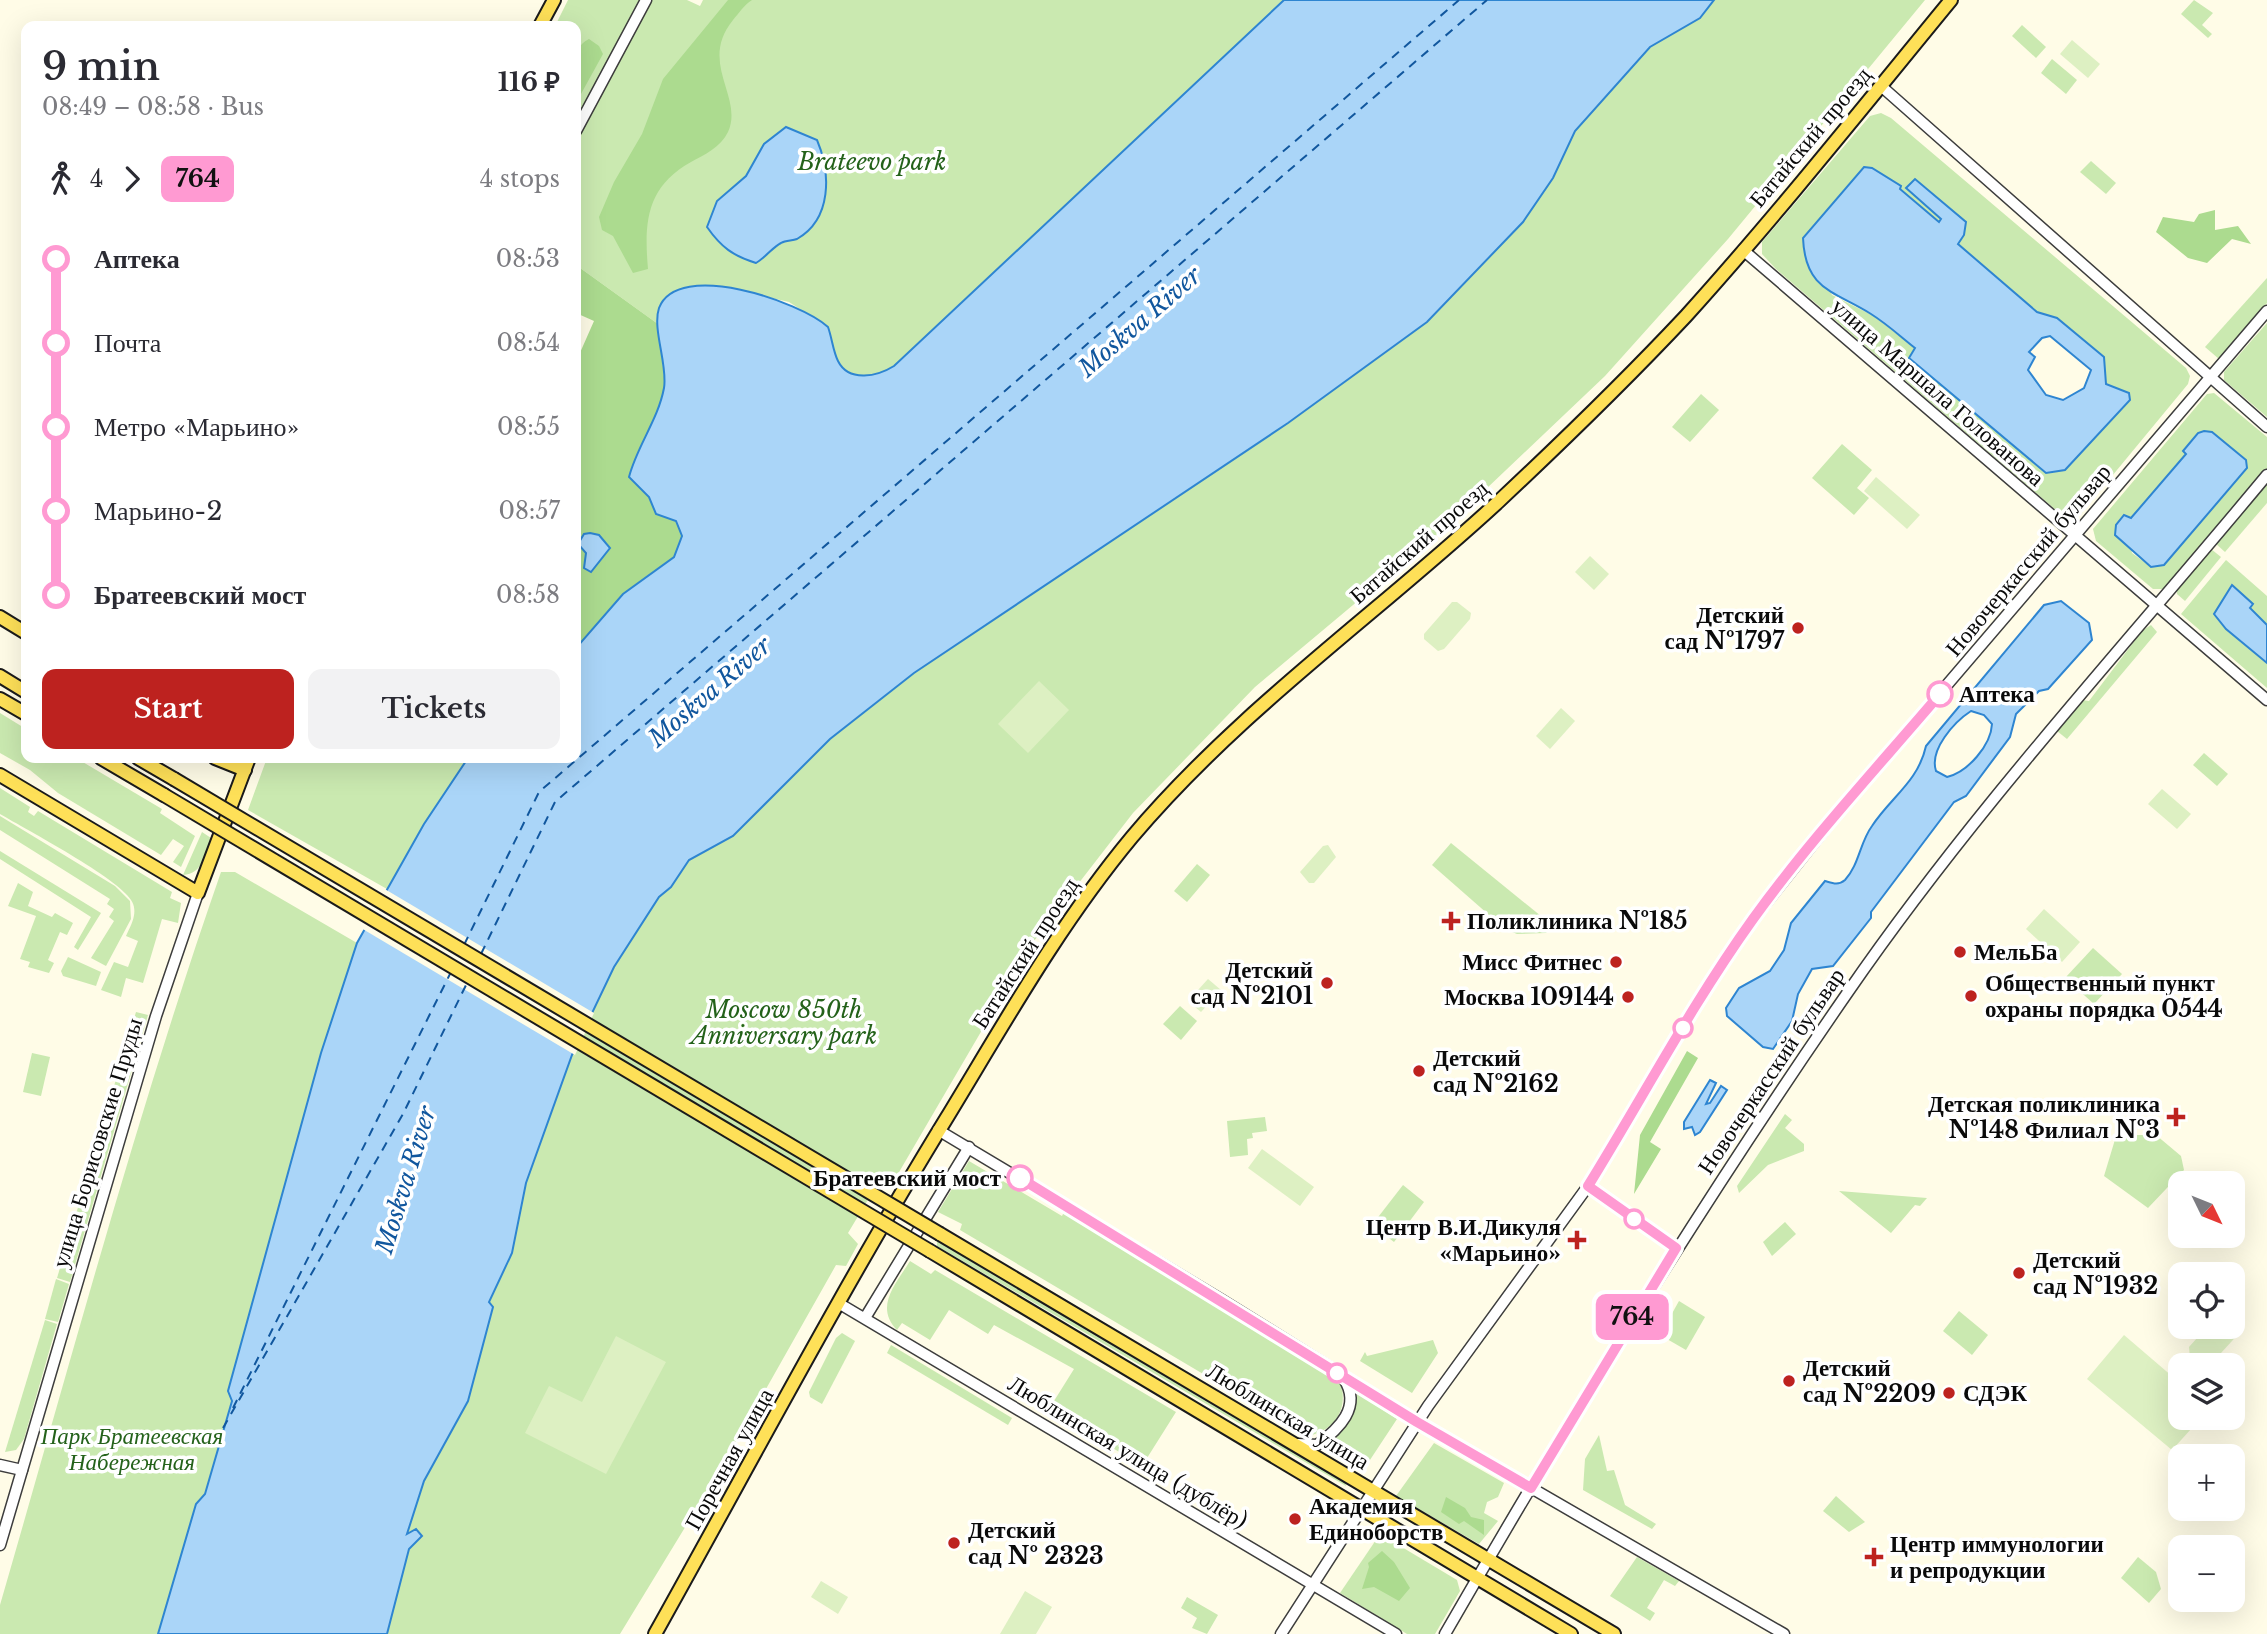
<!DOCTYPE html>
<meta charset="utf-8">
<style>
:root{--surface:#fff;--page:#f2f2f3;--text:#2b2b33;--muted:#7c7c81;--accent:#bd221f}
body{margin:0;font-family:"Libre Baskerville",serif;background:var(--page);color:var(--text);height:100vh;display:flex;flex-direction:column;font-size:26px;white-space:nowrap}
*{box-sizing:border-box;margin:0}
p{font-size:23px;color:var(--muted)}
.icon{flex:none;width:38px;height:38px;fill:none;stroke:currentColor;stroke-width:2;stroke-linecap:round;stroke-linejoin:round}
.map{position:relative;flex:1;overflow:hidden}
.details{position:absolute;left:21px;top:21px;width:560px;height:742px;display:flex;flex-direction:column;background:var(--surface);border-radius:14px;box-shadow:0 7px 28px #0002}
.details>*{flex:none}
.badge{padding:0 14px;border-radius:10px;font-size:24px;line-height:46px}
.needle{width:46px;rotate:133deg}
.fabs{position:absolute;left:2168px;top:1171px;display:grid;gap:14px}
.fabs a{display:grid;place-items:center;width:77px;height:77px;border-radius:14px;background:var(--surface);box-shadow:0 7px 28px #0002;font-size:35px}
.map>.badge{position:absolute;translate:-50% -50%;box-shadow:0 0 0 4px #fff}
.legs{display:flex;align-items:center;gap:10px;height:77px;padding:0 21px;font-size:23px}
.legs p{margin-inline-start:auto}
.summary{display:flex;align-items:center;justify-content:space-between;height:119px;padding:0 21px}
h1{font-size:38px;font-weight:600;line-height:52px}
.cta{display:flex;gap:14px;margin-top:auto;padding:14px 21px}
.cta a{flex:1;height:80px;border-radius:14px;background:var(--accent);color:#fff;font-size:28px;font-weight:600;line-height:80px;text-align:center}
.cta a+a{background:var(--page);color:var(--text)}
ul{padding:0 21px;list-style:none}
li{display:flex;align-items:center;gap:24px;height:84px;font-size:26px}
li i{display:grid;place-items:center;width:10px;height:100%;margin:0 9px;background:currentColor}
li i::after{content:'';width:18px;height:18px;margin:-9px;border:5px solid;border-radius:50%;background:var(--surface)}
li p{margin-inline-start:auto}
li:first-child i{background:linear-gradient(#0000 50%,currentColor 0)}
li:last-child i{background:linear-gradient(currentColor 50%,#0000 0)}
.map>svg:first-child{display:block}
.green{fill:#cae9b0;fill-rule:evenodd}
.forest{fill:#acdb8f}
.pitch{fill:#ddf0c2}
.water{fill:#aad5f8;stroke:#2e85d1;stroke-width:2;fill-rule:evenodd}
.pier{fill:#fffce7}
.lines{fill:none;stroke-linecap:round;stroke-linejoin:round}
.ferry{stroke:#11579e;stroke-width:2;stroke-dasharray:9 7;stroke-linecap:butt}
.minor-casing{stroke:#3d3d3d;stroke-width:13}
.major-casing{stroke:#1b1b1b;stroke-width:16}
.minor{stroke:#fff;stroke-width:10}
.major{stroke:#fee058;stroke-width:12}
.major-bridge-casing{stroke:#1b1b1b;stroke-width:16;stroke-linecap:butt}
.major-bridge{stroke:#fee058;stroke-width:12}
.line-1-casing{stroke:#fff;stroke-width:16}
.line-1{stroke:#ff9ad2;stroke-width:10}
.poi-dot{fill:#bd221f;stroke:#fff;stroke-width:2.5}
.stop-1-dot{fill:#fff;stroke:#ff9ad2;stroke-width:3.5}
.labels{text-anchor:middle;stroke-width:7;stroke-linejoin:round;paint-order:stroke}
.street-label{font-size:23px;fill:#0a0a0a;stroke:#fff}
.park-label{font-size:23px;font-style:italic;fill:#24621a;stroke:#fff}
.poi-label{font-size:23px;font-weight:bold;fill:#0a0a0a;stroke:#fff;text-anchor:start}
.stop-label{font-size:23px;font-weight:bold;fill:#0a0a0a;stroke:#fff;text-anchor:start}
.water-label{font-size:24px;font-style:italic;fill:#11579e;stroke:#fff}
</style>
<div class="map">
<svg width="2267" height="1634" viewBox="0 0 2267 1634">
<rect width="100%" height="100%" fill="#fffce7"/>
<g class="green">
<path d="M568,0H687L700,6L703,0H1284L894,366C878,376 848,383 838,361C833,351 832,338 828,327L789,302L750,293L721,288L670,294L660,308L658,324L576,265V26H555Z"/>
<polygon points="1714,0 1925,0 1728,239 1605,376 1445,528 1255,687 1133,813 1034,941 895,1179 884,1173 848,1233 858,1244 846,1266 836,1265 723,1465 620,1634 387,1634 409,1548 407,1535 424,1481 468,1401 488,1303 512,1252 526,1183 572,1055 614,967 659,897 671,887 689,860 733,836 830,739 914,673 1288,423 1427,322 1523,222 1553,178 1575,131 1650,47 1700,18"/>
<polygon points="2194,0 2213,13 2202,25 2212,34 2208,38 2181,14"/>
<polygon points="2022,25 2046,47 2036,58 2012,36"/>
<polygon points="2052,59 2077,80 2066,94 2041,73"/>
<path d="M1881,113L1891,118L2186,368L2190,376L2188,384L2079,516L2064,517L1776,269L1762,254V242L1870,116ZM1864,167L1872,168L1901,186L1900,189L1939,222L1942,219L1907,188L1915,179L1966,222L1964,235L1957,244L2037,312L2057,318L2104,357L2106,384L2120,390L2130,400L2075,459L1910,358L1916,349L1874,316L1832,295L1803,238Z"/>
<polygon points="2091,161 2116,183 2106,194 2080,172"/>
<polygon points="2267,278 2267,303 2219,359 2205,347"/>
<polygon points="2267,323 2267,417 2224,380 2224,372"/>
<path d="M2214,393L2267,437V470L2163,589H2153L2096,541L2093,529L2207,394ZM2212,432L2246,460L2151,567L2132,553L2125,515L2131,518L2187,454L2183,451Z"/>
<polygon points="1701,394 1719,410 1690,442 1672,427"/>
<polygon points="1842,444 1872,470 1857,488 1869,498 1854,515 1812,478"/>
<polygon points="2267,483 2267,503 2225,552 2215,543"/>
<polygon points="2211,549 2221,557 2185,601 2177,594 2177,590"/>
<polygon points="2226,560 2267,596 2267,625 2250,608 2252,604 2232,585 2215,614 2226,629 2267,663 2267,688 2181,614"/>
<polygon points="2151,625 2157,632 2067,739 2057,731 2082,700 2089,701 2142,631"/>
<polygon points="0,713 26,729 26,758 76,758 162,809 160,813 195,836 181,867 173,862 184,846 173,839 161,855 58,793 30,770 0,753"/>
<polygon points="2204,753 2228,774 2217,786 2193,765"/>
<polygon points="267,758 468,758 424,824 387,889 248,810"/>
<path d="M0,788L30,807L28,812L34,816L38,811L172,892L170,898L181,903L178,923L162,919L143,983L126,978L121,997L101,990L114,962L128,967L138,941L126,936C131,925 139,912 131,900C118,878 27,830 0,814Z"/>
<polygon points="0,816 115,886 130,901 131,919 106,966 91,958 114,921 109,917 114,909 107,904 110,899 0,830"/>
<path d="M202,832L211,838C205,854 203,874 183,875Z"/>
<polygon points="1451,843 1552,925 1546,933 1517,934 1505,929 1432,865"/>
<polygon points="0,851 101,913 78,950 74,947 91,917 0,859"/>
<polygon points="1197,864 1210,875 1187,902 1174,891"/>
<path d="M221,872H235L357,943C307,1090 271,1242 228,1391L232,1401L205,1494L196,1504L158,1634H0V1605C71,1360 137,1113 221,872Z"/>
<polygon points="18,883 33,892 28,906 52,917 55,913 73,923 67,935 60,932 48,960 54,963 49,973 28,967 30,962 20,959 36,916 8,906"/>
<polygon points="2093,948 2122,974 2094,1004 2065,978"/>
<polygon points="68,957 101,972 96,986 63,976 61,971"/>
<polygon points="1180,1006 1197,1021 1181,1040 1163,1024"/>
<polygon points="136,1012 148,1015 70,1282 57,1278"/>
<polygon points="32,1053 50,1057 41,1096 23,1092"/>
<polygon points="1785,1114 1792,1120 1785,1128 1804,1144 1804,1151 1768,1165 1739,1193 1737,1186"/>
<polygon points="1265,1117 1267,1131 1252,1133 1253,1138 1247,1139 1248,1155 1230,1157 1227,1121"/>
<polygon points="2120,1123 2133,1135 2156,1135 2181,1156 2184,1170 2148,1208 2104,1176"/>
<path d="M969,1161L1062,1216L1064,1212L1340,1381C1349,1408 1336,1430 1308,1436L960,1230L962,1224L938,1212Z"/>
<polygon points="1403,1185 1424,1202 1394,1242 1372,1225"/>
<polygon points="1839,1191 1927,1198 1920,1206 1915,1205 1891,1233"/>
<polygon points="1785,1222 1796,1234 1772,1256 1763,1242"/>
<polygon points="937,1241 1345,1481 1346,1486 937,1246"/>
<path d="M910,1261L931,1274L935,1270L1176,1412L1142,1466L1049,1409L1074,1369L994,1325L988,1334L949,1310L930,1340L902,1323L897,1330C874,1306 896,1284 910,1261Z"/>
<polygon points="56,1279 69,1284 58,1322 45,1319"/>
<polygon points="1679,1301 1705,1317 1686,1350 1660,1335"/>
<polygon points="1959,1311 1988,1335 1972,1355 1943,1331"/>
<polygon points="45,1320 57,1324 24,1439 16,1450 5,1452"/>
<polygon points="842,1333 855,1341 822,1404 810,1397 809,1392 836,1338"/>
<polygon points="1433,1340 1438,1353 1412,1393 1360,1361 1365,1352 1367,1356"/>
<polygon points="891,1345 1012,1418 1008,1425 887,1353"/>
<path d="M1357,1393L1397,1419L1364,1469L1324,1446C1343,1431 1353,1418 1357,1393Z"/>
<polygon points="1599,1435 1607,1471 1614,1470 1625,1505 1656,1524 1652,1529 1583,1490 1585,1459"/>
<polygon points="1434,1443 1504,1483 1498,1497 1487,1502 1484,1513 1498,1521 1479,1544 1396,1496"/>
<polygon points="1836,1496 1865,1522 1849,1532 1823,1511"/>
<polygon points="1380,1534 1457,1580 1460,1591 1435,1634 1407,1634 1340,1593"/>
<polygon points="1637,1557 1679,1581 1675,1586 1664,1580 1647,1608 1655,1613 1650,1621 1610,1596"/>
<polygon points="2138,1557 2156,1572 2161,1589 2149,1603 2121,1578"/>
<polygon points="1187,1597 1218,1615 1207,1634 1192,1628 1197,1618 1181,1608"/>
</g>
<g class="forest">
<path d="M728,0H752C744,5 739,13 733,20C698,63 744,97 728,132C721,147 704,155 691,162C646,187 644,223 648,269L633,273L613,236L602,230L599,217L614,182L642,134L663,79Z"/>
<path d="M589,39L599,46L603,54L576,103C576,84 568,48 589,39Z"/>
<polygon points="2215,210 2215,230 2238,226 2251,244 2232,239 2207,263 2188,258 2156,232 2163,217 2194,222 2199,214"/>
<polygon points="576,265 658,324 665,385 658,413 629,477 649,497 656,514 676,521 682,536 674,557 623,594 576,648 576,354 579,355 594,321 576,313"/>
<polygon points="1687,1051 1698,1058 1650,1142 1661,1149 1634,1194 1640,1135"/>
<polygon points="1446,1497 1465,1508 1471,1517 1484,1520 1484,1535 1464,1521 1459,1524 1441,1512"/>
<polygon points="1382,1551 1394,1562 1410,1588 1399,1601 1374,1587 1362,1589 1369,1567 1368,1563"/>
</g>
<g class="pitch">
<polygon points="2072,40 2100,64 2088,78 2060,54"/>
<polygon points="1876,477 1920,515 1907,529 1864,491"/>
<polygon points="1590,556 1609,574 1594,590 1575,572"/>
<polygon points="1452,602 1457,602 1471,613 1470,619 1444,649 1438,651 1424,639 1424,634"/>
<polygon points="1039,681 1069,710 1028,753 998,724"/>
<polygon points="1561,708 1575,721 1550,749 1536,736"/>
<polygon points="2162,789 2191,814 2177,829 2148,804"/>
<polygon points="1328,845 1336,857 1314,883 1309,883 1300,872 1323,846"/>
<polygon points="2044,909 2080,942 2062,962 2026,929"/>
<polygon points="1208,979 1221,990 1201,1012 1188,1001"/>
<polygon points="1262,1149 1314,1187 1300,1206 1248,1168"/>
<polygon points="2233,1313 2242,1321 2242,1330 2210,1365 2199,1365 2190,1358 2189,1347 2207,1327 2233,1326"/>
<polygon points="2124,1335 2180,1383 2180,1418 2201,1418 2172,1450 2087,1379"/>
<polygon points="616,1336 666,1362 606,1474 525,1433 549,1386 582,1402"/>
<polygon points="821,1581 848,1597 838,1614 811,1597"/>
<polygon points="1025,1591 1052,1607 1036,1634 1000,1634"/>
</g>
<g class="water">
<path d="M1284,0H1714L1700,18L1650,47L1575,131L1553,178L1523,222L1427,322L1288,423L914,673L830,739L733,836L689,860L671,887L659,897L614,967L572,1055L526,1183L512,1253L489,1302L493,1307L468,1401L424,1481L407,1534L416,1529L422,1536L409,1549L387,1634H158L196,1504L205,1494L232,1401L228,1391L321,1053L357,943L424,824L468,758H576V648L623,594L674,557L682,536L676,521L656,514L649,497L629,477C637,446 658,420 664,388C668,365 652,329 659,308C678,259 801,302 828,327C832,338 833,351 838,361C849,383 878,376 894,366Z"/>
<path d="M786,127L817,140C831,173 832,219 797,239C792,241 786,240 781,243C773,247 766,257 756,263C733,256 721,247 707,227L717,201L746,176L764,144Z"/>
<path d="M1864,167L1872,168L1901,186L1900,189L1939,222L1941,219L1906,188L1915,179L1966,222L1964,235L1958,244L2037,312L2057,318L2104,357L2106,384L2129,393L2130,400L2065,470L2046,473L1909,358L1915,348C1901,337 1887,324 1871,314C1834,291 1805,290 1803,238ZM2050,336L2091,370L2084,388L2063,400L2046,395L2028,370L2035,357L2029,352L2042,338Z"/>
<polygon points="2204,431 2212,432 2246,460 2247,468 2164,565 2151,567 2115,535 2116,525 2124,515 2131,518 2186,454 2183,451 2198,433"/>
<polygon points="590,533 599,535 610,548 591,572 584,568 586,553 578,544 584,534"/>
<polygon points="2232,585 2253,604 2250,608 2267,625 2267,663 2226,629 2214,614"/>
<path d="M2061,601L2089,623L2092,640L2048,689L2039,691L2016,714L2010,737L1966,796L1954,802L1871,912V918L1833,966L1812,969L1798,994L1792,1021L1773,1049L1763,1047L1727,1016L1726,1008L1739,988L1770,971L1784,950L1791,923L1825,881C1832,883 1838,886 1845,880C1859,865 1860,842 1872,826C1891,797 1918,782 1926,746L2044,605ZM1971,711L1984,715L1992,724C1991,745 1968,772 1947,777L1936,771C1929,750 1954,722 1971,711Z"/>
<polygon points="1710,1080 1716,1083 1706,1104 1710,1103 1721,1086 1727,1090 1700,1132 1695,1135 1692,1127 1684,1129 1684,1122"/>
</g>
<polygon class="pier" points="383,888 594,1013 575,1055 361,928"/>
<g class="lines">
<g class="ferry">
<polyline points="464,945 539,792 1459,0"/>
<polyline points="481,954 555,802 1487,0"/>
<polyline points="233,1408 451,972"/>
<polyline points="223,1428 403,1114 468,981"/>
</g>
<defs>
<g id="minor">
<polyline points="1881,86 2267,427"/>
<polyline points="576,131 646,0"/>
<polyline points="1743,250 2267,700"/>
<polyline points="938,1130 1222,1300 1417,1422 1784,1634"/>
<polyline points="1588,1186 1676,1248"/>
<polyline points="840,1304 1396,1634"/>
<polyline points="865,1318 969,1147"/>
<path d="M1298,1444L1317,1445C1339,1429 1362,1407 1344,1379"/>
<polyline points="0,1465 22,1470"/>
<polyline points="0,1545 156,1016 198,893"/>
<polyline points="1281,1634 1428,1406 1588,1186 1708,986 1754,918 1839,811 2267,311"/>
<path d="M1445,1634C1571,1415 1704,1200 1848,992C1974,809 2126,645 2267,475"/>
</g>
<g id="major">
<polyline points="540,26 554,0"/>
<polyline points="0,617 26,633"/>
<polyline points="0,676 26,692"/>
<polyline points="0,699 26,714"/>
<polyline points="101,758 164,795"/>
<polyline points="138,758 174,779"/>
<polyline points="215,758 245,770"/>
<polyline points="0,775 198,893 249,758"/>
<polyline points="940,1234 1614,1634"/>
<polyline points="930,1251 1571,1634"/>
<path d="M655,1634C751,1462 843,1287 946,1119C1005,1022 1059,925 1132,837C1239,710 1377,614 1498,502C1562,442 1626,380 1686,316C1778,214 1864,106 1951,0"/>
</g>
</defs>
<use href="#minor" class="minor-casing"/>
<use href="#major" class="major-casing"/>
<use href="#minor" class="minor"/>
<use href="#major" class="major"/>
<defs>
<g id="major-bridge">
<polyline points="174,779 940,1234"/>
<polyline points="164,795 930,1251"/>
</g>
</defs>
<use href="#major-bridge" class="major-bridge-casing"/>
<use href="#major-bridge" class="major-bridge"/>
</g>
<g class="lines">
<defs>
<path id="line-1" d="M1020,1178L1417,1422L1531,1488L1676,1248L1588,1186C1643,1097 1692,1004 1753,919C1810,840 1877,768 1940,694"/>
</defs>
<use href="#line-1" class="line-1-casing"/>
<use href="#line-1" class="line-1"/>
</g>
<g class="poi-dot">
<circle cx="1798" cy="628" r="7"/>
<path d="M1447.5 910.5h7v7h7v7h-7v7h-7v-7h-7v-7h7z"/>
<circle cx="1960" cy="952" r="7"/>
<circle cx="1616" cy="962" r="7"/>
<circle cx="1327" cy="983" r="7"/>
<circle cx="1971" cy="996" r="7"/>
<circle cx="1628" cy="997" r="7"/>
<circle cx="1419" cy="1071" r="7"/>
<path d="M2172.5 1106.5h7v7h7v7h-7v7h-7v-7h-7v-7h7z"/>
<path d="M1573.5 1229.5h7v7h7v7h-7v7h-7v-7h-7v-7h7z"/>
<circle cx="2019" cy="1273" r="7"/>
<circle cx="1789" cy="1381" r="7"/>
<circle cx="1949" cy="1393" r="7"/>
<circle cx="1295" cy="1519" r="7"/>
<circle cx="954" cy="1543" r="7"/>
<path d="M1870.5 1546.5h7v7h7v7h-7v7h-7v-7h-7v-7h7z"/>
</g>
<g class="stop-1-dot">
<circle cx="1940" cy="694" r="12"/>
<circle cx="1683" cy="1028" r="9"/>
<circle cx="1020" cy="1178" r="12"/>
<circle cx="1634" cy="1219" r="9"/>
<circle cx="1337" cy="1373" r="9"/>
</g>
<g class="labels">
<g class="street-label">
<text transform="translate(1810 137) rotate(-50)" y="8">Батайский проезд</text>
<text transform="translate(1938 392) rotate(41)" y="8">улица Маршала Голованова</text>
<text transform="translate(1419 542) rotate(-41)" y="8">Батайский проезд</text>
<text transform="translate(2028 560) rotate(-50)" y="8">Новочеркасский бульвар</text>
<text transform="translate(1025 953) rotate(-57)" y="8">Батайский проезд</text>
<text transform="translate(1771 1071) rotate(-56)" y="8">Новочеркасский бульвар</text>
<text transform="translate(97 1143) rotate(-73)" y="8">улица Борисовские Пруды</text>
<text transform="translate(1288 1416) rotate(31)" y="8">Люблинская улица</text>
<text transform="translate(1128 1452) rotate(31)" y="8">Люблинская улица (дублёр)</text>
<text transform="translate(729 1459) rotate(-61)" y="8">Поречная улица</text>
</g>
<g class="park-label">
<text x="872" y="170">Brateevo park</text>
<text x="784" y="1018">Moscow 850th<tspan x="784" dy="26">Anniversary park</tspan></text>
<text x="132" y="1444">Парк Братеевская<tspan x="132" dy="26">Набережная</tspan></text>
</g>
<g class="poi-label">
<text x="1784" y="623" text-anchor="end">Детский<tspan x="1784" dy="26">сад №1797</tspan></text>
<text x="1467" y="929">Поликлиника №185</text>
<text x="1974" y="960">МельБа</text>
<text x="1602" y="970" text-anchor="end">Мисс Фитнес</text>
<text x="1313" y="978" text-anchor="end">Детский<tspan x="1313" dy="26">сад №2101</tspan></text>
<text x="1985" y="991">Общественный пункт<tspan x="1985" dy="26">охраны порядка 0544</tspan></text>
<text x="1614" y="1005" text-anchor="end">Москва 109144</text>
<text x="1433" y="1066">Детский<tspan x="1433" dy="26">сад №2162</tspan></text>
<text x="2160" y="1112" text-anchor="end">Детская поликлиника<tspan x="2160" dy="26">№148 Филиал №3</tspan></text>
<text x="1561" y="1235" text-anchor="end">Центр В.И.Дикуля<tspan x="1561" dy="26">«Марьино»</tspan></text>
<text x="2033" y="1268">Детский<tspan x="2033" dy="26">сад №1932</tspan></text>
<text x="1803" y="1376">Детский<tspan x="1803" dy="26">сад №2209</tspan></text>
<text x="1963" y="1401">СДЭК</text>
<text x="1309" y="1514">Академия<tspan x="1309" dy="26">Единоборств</tspan></text>
<text x="968" y="1538">Детский<tspan x="968" dy="26">сад № 2323</tspan></text>
<text x="1890" y="1552">Центр иммунологии<tspan x="1890" dy="26">и репродукции</tspan></text>
</g>
<g class="stop-label">
<text x="1959" y="702">Аптека</text>
<text x="1001" y="1186" text-anchor="end">Братеевский мост</text>
</g>
<g class="water-label">
<text transform="translate(1140 322) rotate(-41)" y="8">Moskva River</text>
<text transform="translate(710 692) rotate(-41)" y="8">Moskva River</text>
<text transform="translate(406 1180) rotate(-73)" y="8">Moskva River</text>
</g>
</g>
</svg>
<div class="fabs">
<a><svg class="needle" viewBox="-14 -14 28 28"><path d="M0-13l5 13h-10z" fill="#e53935"/><path d="M0 13l5-13h-10z" fill="#7c7c81"/></svg></a>
<a><svg class="icon" aria-label="locate" viewBox="0 0 24 24"><circle cx="12" cy="12" r="6"/><path d="M12 2v4M12 18v4M2 12h4M18 12h4"/></svg></a>
<a><svg class="icon" aria-label="layers" viewBox="0 0 24 24"><path d="M12 4l9 5-9 5-9-5zM3 14l9 5 9-5"/></svg></a>
<a>+</a>
<a>−</a>
</div>
<b class="badge" style="left:1632px;top:1317px;background:#ff9ad2;color:#111">764</b>
<section class="details">
<div class="summary"><div><h1>9 min</h1><p>08:49 – 08:58 · Bus</p></div><b>116 ₽</b></div>
<div class="legs"><svg class="icon" aria-label="walk" viewBox="0 0 24 24"><circle cx="13" cy="4" r="2"/><path d="M13 8l-2 6 4 7M11 14l-3 7M7 12l3-4h3l4 4"/></svg>4<svg class="icon" aria-label="forward" viewBox="0 0 24 24"><path d="M9 5l7 7-7 7"/></svg><b class="badge" style="background:#ff9ad2;color:#111">764</b><p>4 stops</p></div>
<ul>
<li><i style="color:#ff9ad2"></i><b>Аптека</b><p>08:53</p></li>
<li><i style="color:#ff9ad2"></i><span>Почта</span><p>08:54</p></li>
<li><i style="color:#ff9ad2"></i><span>Метро «Марьино»</span><p>08:55</p></li>
<li><i style="color:#ff9ad2"></i><span>Марьино-2</span><p>08:57</p></li>
<li><i style="color:#ff9ad2"></i><b>Братеевский мост</b><p>08:58</p></li>
</ul>
<div class="cta"><a>Start</a><a>Tickets</a></div>
</section>
</div>
